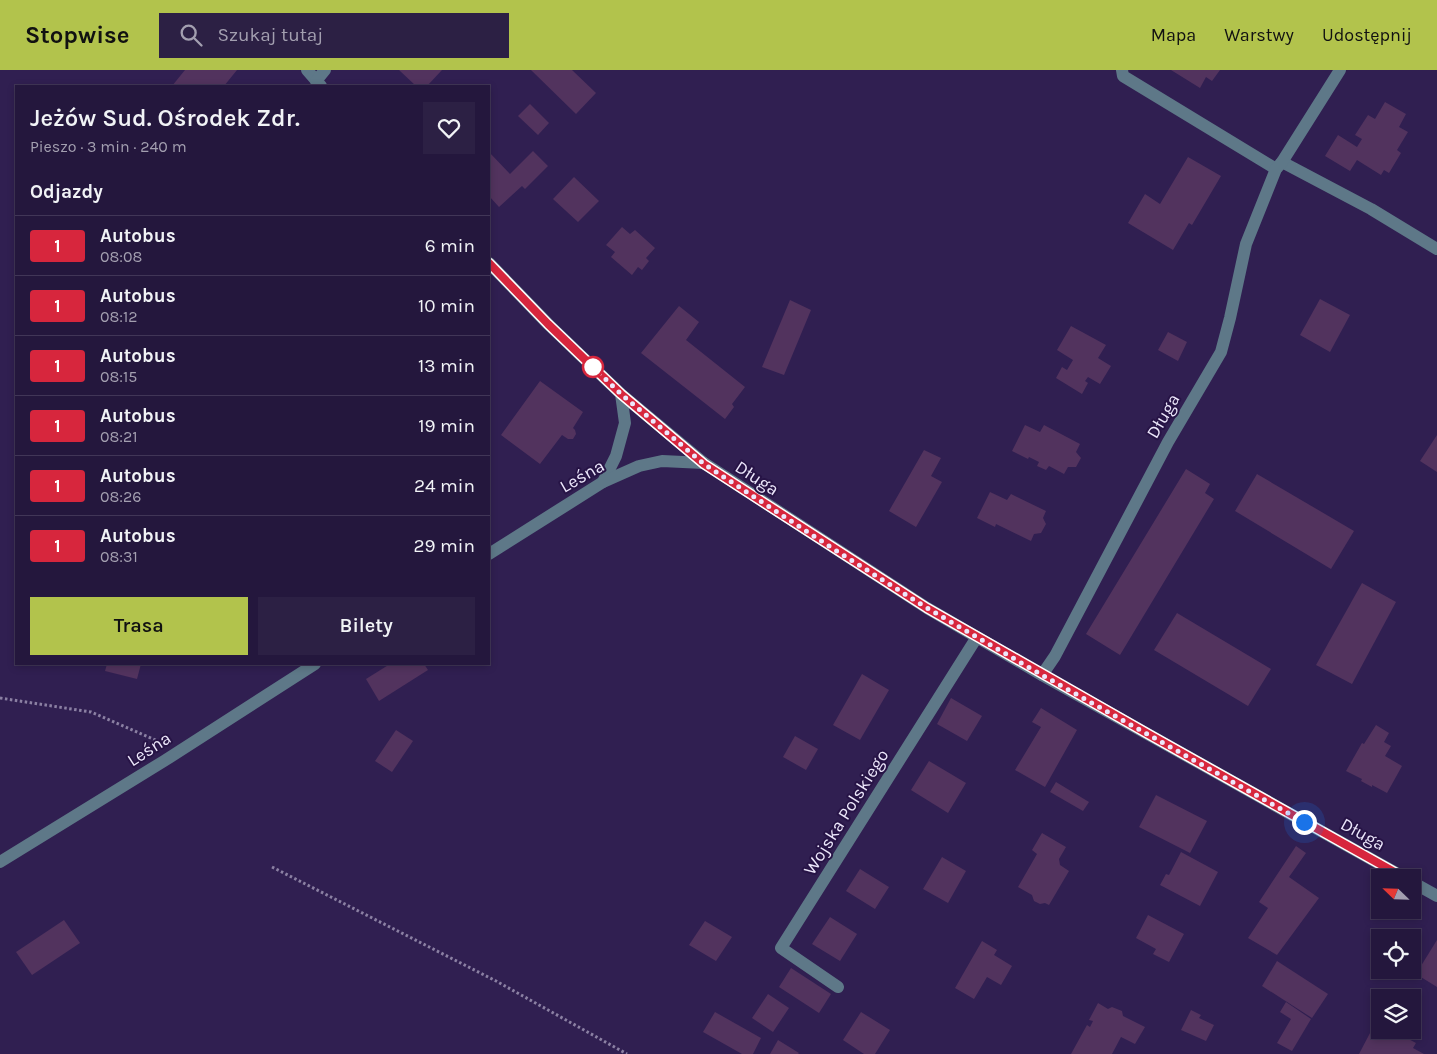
<!DOCTYPE html>
<html lang="pl">
<meta charset="utf-8">
<style>
:root{--surface:#24173d;--page:#2c2044;--text:#f1f3f6;--muted:#a39fb0;--line:#413657;--accent:#b2c34c}
body{margin:0;font-family:Karla,sans-serif;background:var(--page);color:var(--text);height:100vh;display:flex;flex-direction:column;font-size:19px;white-space:nowrap}
*{box-sizing:border-box;margin:0}
p{font-size:16px;color:var(--muted)}
.icon{flex:none;width:28px;height:28px;fill:none;stroke:currentColor;stroke-width:2;stroke-linecap:round;stroke-linejoin:round}
.map{position:relative;flex:1;overflow:hidden}
.sheet{position:absolute;left:15px;top:15px;width:475px;height:580px;display:flex;flex-direction:column;background:var(--surface);border-radius:0px;box-shadow:0 2px 8px #0003,0 0 0 1px var(--line)}
.sheet>*{flex:none}
.badge{padding:0 10px;border-radius:4px;font-size:18px;line-height:32px}
.needle{width:32px;rotate:293deg}
.fabs{position:absolute;left:1371px;top:799px;display:grid;gap:10px}
.fabs a{display:grid;place-items:center;width:50px;height:50px;border-radius:0px;background:var(--surface);box-shadow:0 2px 8px #0003,0 0 0 1px var(--line);font-size:25px}
.you{position:absolute;width:25px;height:25px;margin:-12px;border:4px solid #fff;border-radius:50%;background:#1a73e8;box-shadow:0 0 0 8px #1a73e833}
.map>.badge{position:absolute;translate:-50% -50%;box-shadow:0 0 0 2px #fff}
h2{padding:0 15px;font-size:19px;line-height:45px}
.round{display:grid;place-items:center;flex:none;width:52px;height:52px;border-radius:0px;background:var(--page)}
.headline{display:flex;align-items:center;justify-content:space-between;height:85px;padding:0 15px}
h1{font-size:24px;font-weight:600;line-height:38px}
.cta{display:flex;gap:10px;margin-top:auto;padding:10px 15px}
.cta a{flex:1;height:58px;border-radius:0px;background:var(--accent);color:#111;font-size:20px;font-weight:600;line-height:58px;text-align:center}
.cta a+a{background:var(--page);color:var(--text)}
ul{padding:0;list-style:none}
li{display:flex;align-items:center;gap:15px;height:60px;padding:0 15px;border-top:1px solid var(--line)}
li div{flex:1}
li b{display:block;font-size:19px}
li em{font-style:normal}
li .badge{min-width:55px;font-weight:700;text-align:center}
header{display:flex;align-items:center;gap:30px;box-sizing:border-box;height:70px;padding:0 25px;background:var(--accent);color:#111}
header strong{font-size:24px}
nav{display:flex;gap:28px;margin-inline-start:auto;font-size:18px}
.search{width:350px;height:45px;background:var(--page);display:flex;align-items:center;gap:12px;box-sizing:border-box;padding:0 18px;border-radius:0px;color:var(--muted);font-size:19px}
.map>svg:first-child{display:block}
.building{fill:#52335e}
.lines{fill:none;stroke-linecap:round;stroke-linejoin:round}
.path{stroke:#8b80a3;stroke-width:3;stroke-dasharray:2.5 2.5;stroke-linecap:butt}
.minor{stroke:#5e7888;stroke-width:12}
.line-casing{stroke:#fff;stroke-width:11}
.line{stroke:#d7263d;stroke-width:8}
.walk{stroke:#ece7fb;stroke-width:5;stroke-dasharray:0 9}
.stop-dot{fill:#fff;stroke:#d7263d;stroke-width:2.5}
.labels{text-anchor:middle;stroke-width:4;stroke-linejoin:round;paint-order:stroke}
.street-label{font-size:18px;fill:#ece7fb;stroke:#271446}
</style>
<header>
<strong>Stopwise</strong>
<div class="search"><svg class="icon" aria-label="search" viewBox="0 0 24 24"><circle cx="10" cy="10" r="6"/><path d="M15 15l6 6"/></svg>Szukaj tutaj</div>
<nav><a>Mapa</a><a>Warstwy</a><a>Udostępnij</a></nav>
</header>
<div class="map">
<svg width="1437" height="984" viewBox="0 0 1437 984">
<rect width="100%" height="100%" fill="#301f51"/>
<g class="building">
<polygon points="185,0 237,0 224,16 172,16"/>
<polygon points="399,0 442,0 427,16 416,16"/>
<polygon points="531,0 572,0 596,23 576,44"/>
<polygon points="1171,0 1220,0 1212,11 1206,7 1200,18"/>
<polygon points="1385,32 1406,44 1399,57 1408,62 1397,80 1401,83 1389,103 1384,100 1381,105 1357,90 1350,101 1325,86 1338,65 1357,77 1362,69 1355,65 1368,45 1375,49"/>
<polygon points="530,34 549,53 538,65 518,46"/>
<polygon points="533,81 548,96 525,119 522,116 499,137 489,126 489,82 510,104"/>
<polygon points="1188,87 1221,106 1192,155 1189,153 1173,180 1128,153 1145,124 1160,134"/>
<polygon points="574,107 599,131 578,152 553,129"/>
<polygon points="622,157 630,164 635,160 655,178 646,188 649,191 642,200 638,197 632,205 611,187 615,182 606,175"/>
<polygon points="1320,229 1350,245 1330,282 1300,265"/>
<polygon points="790,230 811,240 784,305 762,297"/>
<polygon points="679,236 699,252 686,270 745,317 732,334 734,337 725,349 641,283"/>
<polygon points="1071,256 1106,275 1098,288 1111,296 1100,314 1088,307 1085,311 1088,313 1082,324 1056,308 1062,297 1067,300 1073,290 1057,280"/>
<polygon points="1168,262 1187,272 1178,291 1158,280"/>
<polygon points="540,311 583,342 573,358 575,360 576,364 573,369 568,369 562,365 540,394 501,365"/>
<polygon points="1025,355 1040,362 1044,355 1080,374 1076,382 1081,388 1076,397 1068,397 1064,404 1049,396 1046,400 1037,396 1039,392 1029,387 1028,389 1012,381"/>
<polygon points="1437,365 1437,402 1420,391"/>
<polygon points="924,380 941,388 931,406 942,412 916,457 889,441"/>
<polygon points="1186,399 1210,414 1205,423 1214,429 1120,585 1086,564"/>
<polygon points="1257,404 1354,461 1331,499 1235,441"/>
<polygon points="990,422 1007,430 1011,424 1046,441 1043,448 1046,454 1041,463 1034,464 1031,471 996,454 995,457 977,448"/>
<polygon points="1362,513 1396,532 1352,614 1316,595"/>
<polygon points="1177,543 1271,599 1248,636 1154,580"/>
<polygon points="107,594 141,594 137,609 105,601"/>
<polygon points="390,594 424,594 428,600 379,631 366,609"/>
<polygon points="862,604 889,620 860,670 833,655"/>
<polygon points="951,628 982,646 967,671 937,654"/>
<polygon points="1041,638 1077,660 1045,717 1015,700 1041,657 1032,652"/>
<polygon points="1376,655 1389,663 1384,672 1391,676 1385,686 1402,696 1387,723 1372,715 1372,717 1361,711 1362,709 1346,701 1362,673 1364,674"/>
<polygon points="396,660 413,671 392,702 375,691"/>
<polygon points="795,666 818,679 806,700 783,687"/>
<polygon points="929,691 966,713 948,743 911,720"/>
<polygon points="1056,712 1089,732 1083,741 1050,722"/>
<polygon points="1156,725 1207,751 1190,783 1139,757"/>
<polygon points="1042,763 1066,777 1059,789 1060,795 1069,801 1049,835 1045,833 1040,834 1034,831 1032,825 1018,817 1037,784 1032,780"/>
<polygon points="1296,776 1306,783 1289,807 1319,828 1277,885 1248,868 1268,838 1259,832"/>
<polygon points="1181,782 1218,802 1200,836 1160,815 1166,804 1169,805"/>
<polygon points="942,787 966,801 948,833 923,819"/>
<polygon points="860,799 889,817 875,839 846,821"/>
<polygon points="1148,845 1184,864 1169,892 1153,884 1156,879 1136,868"/>
<polygon points="830,847 857,864 840,891 812,874"/>
<polygon points="64,850 80,873 32,905 16,882"/>
<polygon points="705,851 732,867 716,891 689,875"/>
<polygon points="1437,870 1437,917 1416,904"/>
<polygon points="982,871 997,880 994,885 1012,896 1001,915 987,907 974,929 955,918"/>
<polygon points="1277,891 1328,924 1312,948 1262,916"/>
<polygon points="791,898 831,924 819,943 779,917"/>
<polygon points="768,924 789,938 773,962 752,948"/>
<polygon points="1286,932 1311,949 1292,981 1277,973 1291,949 1280,942"/>
<polygon points="1098,933 1108,939 1112,937 1122,941 1123,946 1145,957 1135,974 1121,967 1112,984 1071,984 1087,955 1090,957 1093,951 1089,950"/>
<polygon points="1191,940 1201,945 1199,948 1214,955 1206,971 1181,960"/>
<polygon points="715,942 761,968 753,984 742,984 703,962"/>
<polygon points="861,942 890,960 875,984 864,984 843,970"/>
<polygon points="1380,944 1380,960 1405,960 1403,966 1416,973 1413,978 1424,984 1359,984"/>
<polygon points="778,970 799,983 798,984 770,984"/>
</g>
<g class="lines">
<g class="path">
<polyline points="0,628 91,642 160,672"/>
<polyline points="272,797 496,911 627,984"/>
</g>
<g class="minor">
<polyline points="307,0 321,16"/>
<polyline points="1122,0 1123,6 1276,99"/>
<polyline points="316,11 325,0"/>
<polyline points="1282,92 1371,139 1437,179"/>
<polyline points="489,193 548,254 621,324 704,393 927,538 1042,605 1405,808"/>
<polyline points="603,412 616,386 625,353 621,324"/>
<polyline points="489,484 603,412 639,396 662,391 704,393"/>
<polyline points="1042,605 1055,586 1168,372 1221,282 1230,248 1246,174 1276,99 1282,92 1340,0"/>
<polyline points="0,792 164,691 315,594"/>
<polyline points="1412,812 1437,826"/>
<polyline points="838,917 781,878 977,567"/>
</g>
</g>
<g class="lines">
<defs>
<polyline id="line" points="489,193 548,254 621,324 704,394 927,538 1150,665 1405,808"/>
</defs>
<use href="#line" class="line-casing"/>
<use href="#line" class="line"/>
<polyline class="walk" points="593,297 621,324 704,394 832,478 927,538 1042,605 1304,752"/>
</g>
<circle class="stop-dot" cx="593" cy="297" r="10"/>
<g class="labels">
<g class="street-label">
<text transform="translate(1163 346) rotate(-60)" y="6">Długa</text>
<text transform="translate(582 406) rotate(-30)" y="6">Leśna</text>
<text transform="translate(757 408) rotate(33)" y="6">Długa</text>
<text transform="translate(149 679) rotate(-33)" y="6">Leśna</text>
<text transform="translate(846 742) rotate(-58)" y="6">Wojska Polskiego</text>
<text transform="translate(1363 764) rotate(29)" y="6">Długa</text>
</g>
</g>
</svg>
<div class="fabs">
<a><svg class="needle" viewBox="-14 -14 28 28"><path d="M0-13l5 13h-10z" fill="#e53935"/><path d="M0 13l5-13h-10z" fill="#a39fb0"/></svg></a>
<a><svg class="icon" aria-label="locate" viewBox="0 0 24 24"><circle cx="12" cy="12" r="6"/><path d="M12 2v4M12 18v4M2 12h4M18 12h4"/></svg></a>
<a><svg class="icon" aria-label="layers" viewBox="0 0 24 24"><path d="M12 4l9 5-9 5-9-5zM3 14l9 5 9-5"/></svg></a>
</div>
<div class="you" style="left:1304px;top:752px"></div>
<section class="sheet">
<div class="headline"><div><h1>Jeżów Sud. Ośrodek Zdr.</h1><p>Pieszo · 3 min · 240 m</p></div><a class="round"><svg class="icon" aria-label="heart" viewBox="0 0 24 24"><path d="M12 20l-8-8c-3-5 5-10 8-4 3-6 11-1 8 4z"/></svg></a></div>
<h2>Odjazdy</h2>
<ul>
<li><span class="badge" style="background:#d7263d;color:#fff">1</span><div><b>Autobus</b><p>08:08</p></div><em>6 min</em></li>
<li><span class="badge" style="background:#d7263d;color:#fff">1</span><div><b>Autobus</b><p>08:12</p></div><em>10 min</em></li>
<li><span class="badge" style="background:#d7263d;color:#fff">1</span><div><b>Autobus</b><p>08:15</p></div><em>13 min</em></li>
<li><span class="badge" style="background:#d7263d;color:#fff">1</span><div><b>Autobus</b><p>08:21</p></div><em>19 min</em></li>
<li><span class="badge" style="background:#d7263d;color:#fff">1</span><div><b>Autobus</b><p>08:26</p></div><em>24 min</em></li>
<li><span class="badge" style="background:#d7263d;color:#fff">1</span><div><b>Autobus</b><p>08:31</p></div><em>29 min</em></li>
</ul>
<div class="cta"><a>Trasa</a><a>Bilety</a></div>
</section>
</div>
